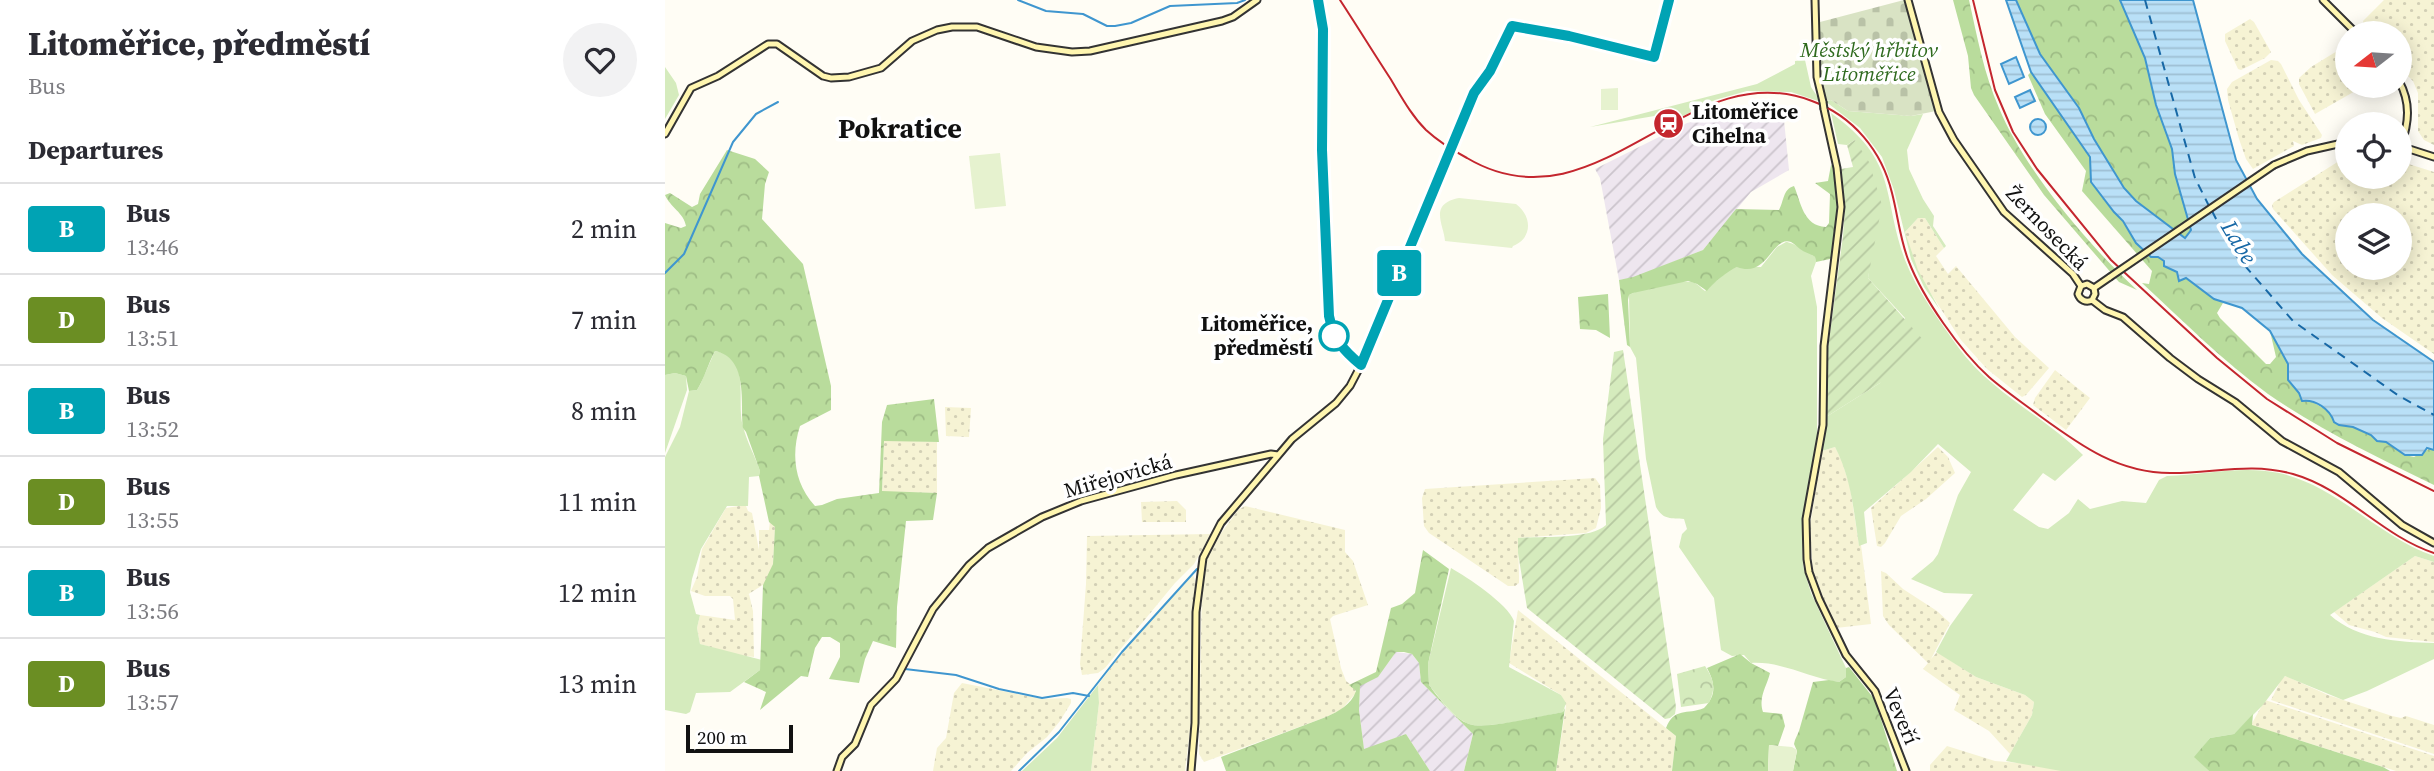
<!DOCTYPE html>
<meta charset="utf-8">
<style>
:root{--surface:#fff;--page:#f2f2f3;--text:#2b2b33;--muted:#7c7c81;--line:#e1e1e2}
body{margin:0;font-family:"Source Serif 4",serif;background:var(--page);color:var(--text);height:100vh;display:flex;flex-direction:column;font-size:26px;white-space:nowrap}
*{box-sizing:border-box;margin:0}
p{font-size:23px;color:var(--muted)}
.icon{flex:none;width:38px;height:38px;fill:none;stroke:currentColor;stroke-width:2;stroke-linecap:round;stroke-linejoin:round}
.map{position:relative;flex:1;overflow:hidden}
.drawer{display:flex;flex-direction:column;background:var(--surface);width:665px}
.drawer>*{flex:none}
.badge{padding:0 14px;border-radius:5px;font-size:24px;line-height:46px}
.needle{width:46px;rotate:253deg}
.fabs{position:absolute;left:1670px;top:21px;display:grid;gap:14px}
.fabs a{display:grid;place-items:center;width:77px;height:77px;border-radius:50%;background:var(--surface);box-shadow:0 4px 18px #0003;font-size:35px}
.scale{position:absolute;left:21px;bottom:18px;width:107px;box-sizing:border-box;padding-left:7px;border:4px solid #111;border-top:0;font-size:19px;line-height:24px;white-space:nowrap;color:#111;-webkit-text-stroke:5px #fff;paint-order:stroke}
.map>.badge{position:absolute;translate:-50% -50%;box-shadow:0 0 0 4px #fff}
h2{padding:0 28px;font-size:26px;line-height:63px}
.round{display:grid;place-items:center;flex:none;width:74px;height:74px;border-radius:37px;background:var(--page)}
.summary{display:flex;align-items:center;justify-content:space-between;height:119px;padding:0 28px}
h1{font-size:33px;font-weight:800;line-height:52px}
ul{padding:0;list-style:none}
li{display:flex;align-items:center;gap:21px;height:91px;padding:0 28px;border-top:2px solid var(--line)}
li div{flex:1}
li b{display:block;font-size:26px}
li em{font-style:normal}
li .badge{min-width:77px;font-weight:700;text-align:center}
main{display:flex;flex:1;min-height:0}
.map>svg:first-child{display:block}
.industrial{fill:url(#industrial-furrows)}
.farmland{fill:url(#farmland-dots);fill-rule:evenodd}
.grass{fill:#d5ebbd}
.forest{fill:url(#forest-crowns)}
.cemetery{fill:url(#cemetery-stones)}
.park{fill:url(#park-crowns)}
.garden{fill:url(#garden-furrows)}
.pitch{fill:#e6f2cf}
.water{fill:url(#water-rules);stroke:#3f96cf;stroke-width:2}
.lines{fill:none;stroke-linecap:round;stroke-linejoin:round}
.stream{stroke:#3f96cf;stroke-width:2}
.ferry{stroke:#1768a6;stroke-width:2;stroke-dasharray:9 7;stroke-linecap:butt}
.secondary-casing{stroke:#333;stroke-width:9}
.secondary{stroke:#fff6b0;stroke-width:5}
.rail{stroke:#c4262e;stroke-width:2}
.secondary-bridge-casing{stroke:#333;stroke-width:9;stroke-linecap:butt}
.secondary-bridge{stroke:#fff6b0;stroke-width:5}
.line-casing{stroke:#fff;stroke-width:16}
.line{stroke:#00a3b4;stroke-width:10}
.stop-dot{fill:#fff;stroke:#00a3b4;stroke-width:3.5}
.labels{text-anchor:middle;stroke-width:7;stroke-linejoin:round;paint-order:stroke}
.park-label{font-size:21px;font-style:italic;fill:#2f6b1f;stroke:#fff}
.poi-label{font-size:21px;font-weight:bold;fill:#111;stroke:#fff;text-anchor:start}
.street-label{font-size:21px;fill:#111;stroke:#fff}
.stop-label{font-size:21px;font-weight:bold;fill:#111;stroke:#fff;text-anchor:end}
.water-label{font-size:23px;font-style:italic;fill:#1768a6;stroke:#fff}
.district-label{font-size:28px;font-weight:bold;fill:#111;stroke:#fff}
</style>
<main>
<section class="drawer">
<div class="summary"><div><h1>Litoměřice, předměstí</h1><p>Bus</p></div><a class="round"><svg class="icon" aria-label="heart" viewBox="0 0 24 24"><path d="M12 20l-8-8c-3-5 5-10 8-4 3-6 11-1 8 4z"/></svg></a></div>
<h2>Departures</h2>
<ul>
<li><span class="badge" style="background:#00a3b4;color:#fff">B</span><div><b>Bus</b><p>13:46</p></div><em>2 min</em></li>
<li><span class="badge" style="background:#6b8e23;color:#fff">D</span><div><b>Bus</b><p>13:51</p></div><em>7 min</em></li>
<li><span class="badge" style="background:#00a3b4;color:#fff">B</span><div><b>Bus</b><p>13:52</p></div><em>8 min</em></li>
<li><span class="badge" style="background:#6b8e23;color:#fff">D</span><div><b>Bus</b><p>13:55</p></div><em>11 min</em></li>
<li><span class="badge" style="background:#00a3b4;color:#fff">B</span><div><b>Bus</b><p>13:56</p></div><em>12 min</em></li>
<li><span class="badge" style="background:#6b8e23;color:#fff">D</span><div><b>Bus</b><p>13:57</p></div><em>13 min</em></li>
</ul>
</section>
<div class="map">
<svg width="1769" height="771" viewBox="0 0 1769 771">
<defs>
<pattern id="industrial-furrows" width="10" height="10" patternUnits="userSpaceOnUse" patternTransform="scale(1.75)"><rect width="10" height="10" fill="#eee6ef"/><path d="M-1 1l2-2M0 10L10 0M9 11l2-2" fill="none" stroke="#cbc4cc"/></pattern>
<pattern id="farmland-dots" width="8" height="8" patternUnits="userSpaceOnUse" patternTransform="scale(1.75)"><rect width="8" height="8" fill="#f6f3d4"/><path d="M2 2h.1M6 6h.1" fill="none" stroke="#d2cfb5" stroke-width="1.8" stroke-linecap="round"/></pattern>
<pattern id="forest-crowns" width="20" height="18" patternUnits="userSpaceOnUse" patternTransform="scale(1.75)"><rect width="20" height="18" fill="#b9dc9c"/><path d="M2 6a3 3 0 1 1 6 0M12 15a3 3 0 1 1 6 0" fill="none" stroke="#9ebc85"/></pattern>
<pattern id="cemetery-stones" width="16" height="16" patternUnits="userSpaceOnUse" patternTransform="scale(1.75)"><rect width="16" height="16" fill="#d9e3c4"/><path d="M2 7V4a2 2 0 0 1 4 0v3zM10 15v-3a2 2 0 0 1 4 0v3z" fill="#b9c2a7"/></pattern>
<pattern id="park-crowns" width="20" height="18" patternUnits="userSpaceOnUse" patternTransform="scale(1.75)"><rect width="20" height="18" fill="#d5ebbd"/><path d="M2 6a3 3 0 1 1 6 0M12 15a3 3 0 1 1 6 0" fill="none" stroke="#b6c8a1"/></pattern>
<pattern id="garden-furrows" width="10" height="10" patternUnits="userSpaceOnUse" patternTransform="scale(1.75)"><rect width="10" height="10" fill="#d5ebbd"/><path d="M-1 1l2-2M0 10L10 0M9 11l2-2" fill="none" stroke="#b6c8a1"/></pattern>
<pattern id="water-rules" width="6" height="5" patternUnits="userSpaceOnUse" patternTransform="scale(1.75)"><rect width="6" height="5" fill="#b9e0f7"/><path d="M0 2.5h6" fill="none" stroke="#9ebfd3"/></pattern>
</defs>
<rect width="100%" height="100%" fill="#fffdf5"/>
<g class="industrial">
<polygon points="1095,105 1118,110 1124,170 1086,192 1038,250 968,278 954,280 935,178 930,169 1022,123"/>
<polygon points="731,652 747,654 754,663 756,682 808,734 799,771 765,771 741,734 699,750 694,710 695,685 713,676"/>
</g>
<g class="farmland">
<polygon points="1719,0 1769,0 1769,145 1759,140 1753,131 1753,93 1748,81 1734,67 1734,33 1703,33 1699,27 1698,21"/>
<polygon points="1585,19 1589,22 1606,52 1600,58 1576,70 1573,69 1560,41 1560,34"/>
<polygon points="1682,45 1682,86 1699,86 1650,114 1634,84 1634,78 1646,67"/>
<polygon points="1606,60 1613,61 1616,64 1634,100 1657,135 1656,138 1637,145 1628,141 1629,146 1588,169 1581,159 1574,139 1563,100 1562,89 1567,82"/>
<path d="M1682,156V177H1734V161L1769,172V354L1717,318L1667,275L1608,209L1607,205L1609,202ZM1682,215H1734V268H1682Z"/>
<polygon points="1253,218 1260,218 1279,248 1271,256 1283,274 1291,266 1350,337 1384,368 1361,395 1357,397 1322,369 1296,340 1259,283 1249,262 1240,232"/>
<polygon points="1390,370 1425,398 1401,430 1368,405 1370,398"/>
<polygon points="280,407 306,408 304,437 281,436"/>
<polygon points="219,440 272,442 272,493 217,492"/>
<polygon points="1170,447 1177,461 1185,487 1194,545 1196,545 1206,624 1171,628 1148,577 1145,526 1157,451"/>
<polygon points="1273,447 1283,457 1290,473 1261,499 1236,516 1220,543 1216,547 1212,546 1206,508"/>
<polygon points="930,478 935,485 936,508 931,528 921,533 853,538 854,577 854,583 850,586 843,586 764,533 759,526 757,498 760,489"/>
<polygon points="512,501 521,510 521,522 477,522 476,502"/>
<polygon points="74,506 81,506 83,511 87,513 94,550 94,530 104,530 105,521 110,527 108,564 101,583 82,595 84,594 88,611 89,657 72,655 35,644 32,628 35,615 70,620 68,599 65,596 40,596 26,591 32,577 37,549 61,508"/>
<polygon points="580,506 680,530 680,552 688,561 703,605 668,616 665,619 676,668 681,681 689,687 691,693 676,710 661,717 539,762 534,754 537,584 540,564 549,543 573,510"/>
<polygon points="546,534 529,564 510,583 440,668 433,673 417,675 415,664 421,584 422,536"/>
<polygon points="1750,556 1769,562 1769,642 1721,637 1710,632 1684,625 1669,612"/>
<polygon points="1216,571 1221,573 1238,589 1272,611 1285,623 1266,659 1272,652 1311,677 1360,695 1369,702 1367,715 1345,754 1324,731 1289,710 1295,695 1258,669 1263,663 1224,625 1218,616"/>
<polygon points="528,575 530,580 525,730 520,771 426,771 434,703 433,685 470,636"/>
<polygon points="853,610 1011,736 1007,771 891,771 901,706 896,695 844,663"/>
<polygon points="1621,676 1663,695 1727,716 1736,718 1741,716 1769,725 1769,754 1606,700 1617,678"/>
<polygon points="297,683 378,699 402,698 406,699 406,703 395,721 382,737 362,753 346,771 268,771 272,748 281,738 289,693"/>
<polygon points="1600,700 1769,756 1769,771 1731,771 1586,725"/>
<polygon points="1282,746 1330,761 1379,765 1399,771 1265,771 1265,765"/>
</g>
<g class="grass">
<polygon points="1140,60 1146,87 1156,102 1126,92 1082,91 1050,100 1016,117 1001,114 925,127 1092,84 1130,64 1130,61"/>
<polygon points="0,67 11,83 14,95 0,119"/>
<polygon points="1166,100 1183,111 1246,116 1258,114 1242,150 1244,169 1258,199 1269,216 1268,226 1281,246 1279,248 1260,218 1253,218 1240,232 1253,270 1275,310 1259,287 1246,259 1229,190 1217,157 1195,128 1160,101"/>
<path d="M1166,113C1234,162 1216,193 1240,260C1252,291 1274,320 1293,347C1325,392 1379,416 1418,455L1390,481L1378,473L1348,510L1374,527L1383,529L1404,513L1413,499L1425,509L1457,501L1481,503L1494,480L1502,476C1539,475 1577,465 1614,473C1673,486 1713,537 1769,556V562L1750,556L1665,615C1693,640 1733,642 1769,643V659L1702,691L1678,700L1620,676L1597,706L1569,734L1545,738L1530,757L1544,771H1396L1341,761L1367,715L1369,702L1360,695L1311,677L1271,652L1285,626L1308,594L1279,593L1246,579L1268,561L1273,554L1293,495L1306,472L1273,444L1246,472L1199,512L1202,543L1194,546C1189,512 1186,477 1170,447L1157,451L1161,417L1215,383L1240,318L1203,278L1207,250L1190,140L1182,145L1173,144Z"/>
<path d="M1121,242C1127,242 1145,253 1150,257L1151,262L1146,276L1152,307V443L1137,526L1138,566L1146,593L1181,668V677L1174,682C1144,678 1117,661 1086,663L1079,655L1067,656L1056,650L1049,598L1014,547L1017,534L1022,529L1019,519C1006,518 998,520 991,507L981,459L971,358L965,347L964,295C976,288 1012,279 1026,282C1033,283 1035,288 1040,291L1065,269L1072,267H1096L1112,247Z"/>
<path d="M50,351C87,357 71,401 78,426C81,440 90,456 95,471L94,476L84,477L83,506H62L36,549L27,579L25,592L31,614L35,615L32,628L35,644L97,660L95,670L65,692L31,693L25,712L21,714L0,710V457L15,427L24,391L32,390L35,385Z"/>
<polygon points="10,373 21,376 22,390 0,453 0,375"/>
<path d="M786,568C802,577 843,604 849,621L844,667L896,695L901,703L898,712C879,716 819,730 804,724C788,718 774,697 764,685L763,664Z"/>
<polygon points="433,685 434,703 426,771 357,771 392,738"/>
</g>
<g class="forest">
<path d="M1288,0H1304C1312,36 1319,74 1334,108C1359,169 1423,245 1472,290L1454,282L1379,195L1309,95L1306,88L1303,56Z"/>
<polygon points="1351,0 1455,0 1458,5 1480,58 1491,105 1507,149 1510,174 1526,230 1520,238 1471,201 1459,188 1429,139 1414,108 1375,54"/>
<path d="M1366,72L1425,157L1426,182L1449,212L1458,221L1471,243L1499,261L1504,268H1508L1512,272L1514,281L1521,278L1558,303L1552,313L1555,318L1601,364H1605L1611,357L1605,331L1623,364V380C1628,386 1632,392 1639,397C1650,405 1664,407 1669,422L1674,425L1688,427L1706,435L1712,441L1721,442L1740,455L1749,457L1766,448L1769,450V485C1712,457 1655,430 1603,394C1558,361 1518,321 1477,283L1484,284L1487,271L1417,191L1421,171L1380,114L1363,75Z"/>
<path d="M62,150L90,159L104,172L100,184L97,219L138,264L166,386V410L135,426C126,454 129,483 150,506L157,505L172,499L214,493L217,422L222,405L269,399L274,442L219,441L217,491L272,493L268,520L241,521L232,607L231,648L208,641L200,659L194,683L164,679L175,657V643L165,637H157L150,648L143,677L136,676L95,710L101,692L79,682L95,670L98,585L108,564L110,527L104,522L94,476L95,471L81,432L78,428C75,403 84,358 50,351C43,364 40,377 32,390L24,391L21,376L10,373L0,375V223L16,228L21,226C19,213 5,207 0,195L5,193L27,207L33,204L35,194Z"/>
<path d="M1166,165L1169,167L1173,187L1169,256L1165,259L1151,262L1150,257C1145,253 1140,253 1135,249C1132,247 1130,244 1126,242C1107,235 1103,279 1072,267C1064,270 1047,284 1042,291L1032,284L1023,281L968,293L964,295L963,300L965,347L962,345L954,280L968,277L1038,250L1071,209L1114,210C1119,201 1118,189 1129,186C1136,202 1138,226 1161,227L1164,223L1165,194L1150,183L1163,181Z"/>
<polygon points="943,294 945,338 931,330 915,329 913,297"/>
<path d="M758,550L784,569L763,664L764,685C773,697 789,719 804,724C821,730 869,717 888,714L898,712L900,708L891,771H799L808,734L756,682L754,663L747,654L739,652H731L728,656L713,677L695,686L694,710L699,749L741,734L765,771H561L556,757L661,717C674,711 686,705 691,691L684,685L711,672L726,608L737,604L750,593Z"/>
<path d="M1075,654L1086,663L1105,673C1102,686 1093,697 1098,712L1117,714L1120,726L1113,746L1104,745L1103,771H1007L1011,736L1001,728C1009,707 1022,715 1039,708C1052,695 1050,683 1042,668Z"/>
<polygon points="1184,667 1210,700 1232,771 1128,771 1132,751 1129,744 1130,740 1134,731 1148,682 1164,680 1174,682 1181,677 1181,668"/>
<polygon points="1588,714 1587,725 1718,767 1725,771 1544,771 1529,757 1545,738 1569,734"/>
</g>
<polygon class="cemetery" points="1239,0 1271,111 1246,116 1183,111 1166,100 1160,100 1154,67 1155,22"/>
<path class="park" d="M1040,666C1049,680 1051,687 1044,703L1016,707L1012,674Z"/>
<g class="garden">
<polygon points="1190,140 1204,162 1217,205 1203,278 1261,343 1215,383 1161,417 1161,363 1178,236 1180,207 1176,169 1188,167 1182,145"/>
<path d="M958,350L1011,707L1010,714L1005,718L1000,719L862,608L853,553V538C876,536 924,540 941,525L938,439L949,352Z"/>
</g>
<g class="pitch">
<polygon points="953,88 953,110 936,110 936,89"/>
<polygon points="335,153 341,206 310,209 304,156"/>
<path d="M794,198L851,204C867,216 868,238 848,246L847,248L780,241C779,225 763,204 794,198Z"/>
<polygon points="1104,745 1127,747 1132,750 1128,771 1103,771"/>
</g>
<g class="water">
<path d="M1341,0H1351L1375,54L1414,108L1429,139L1459,188L1471,201L1520,238L1526,230L1510,174L1507,149L1491,105L1480,58L1455,0H1528L1571,160L1592,199L1637,254L1708,320L1769,362V450L1762,448L1757,455H1740L1721,442L1712,441L1706,435L1688,427L1674,425L1669,422C1665,409 1650,399 1637,401L1634,393L1623,380V364L1605,331L1577,308L1549,299L1521,278L1514,281L1512,272L1499,266V261L1493,257H1486L1471,243L1458,221L1449,212L1426,182L1425,157L1366,72Z"/>
<polygon points="1351,57 1359,77 1344,84 1336,64"/>
<polygon points="1365,90 1370,101 1355,108 1350,97"/>
<circle cx="1373" cy="127" r="8"/>
</g>
<g class="lines">
<g class="stream">
<polyline points="353,0 381,11 418,14 442,26 450,26 466,23 505,6 572,3 580,0"/>
<polyline points="0,273 19,254 68,142 91,114 113,102"/>
<polyline points="240,669 291,675 334,689 377,698 408,693 424,696"/>
<polyline points="354,771 394,732 457,652 532,569"/>
</g>
<g class="ferry">
<polyline points="1480,0 1530,178 1544,206"/>
<polyline points="1547,211 1568,252 1628,321 1734,396 1769,415"/>
</g>
<defs>
<g id="secondary">
<polyline points="1150,0 1152,77 1158,102"/>
<polyline points="1243,0 1274,112 1289,140 1339,212 1408,274 1416,286"/>
<polyline points="1658,0 1691,33"/>
<path d="M1734,81C1746,103 1744,122 1736,146"/>
<polyline points="1159,109 1172,168 1176,207 1159,346 1158,425 1141,519 1142,559 1144,572 1154,599 1181,655 1210,691 1241,771"/>
<polyline points="0,134 26,88 53,76 103,44 112,44 158,76 166,78 184,77 216,68 247,41 272,30 287,27 312,27 371,47 407,52 425,51 557,21 568,17 592,0"/>
<polyline points="1735,146 1769,157"/>
<polyline points="1609,165 1642,151 1682,142"/>
<polyline points="1429,288 1445,277"/>
<path d="M1427,300L1430,294L1429,288L1422,284L1416,286L1413,294C1415,300 1421,303 1427,300L1440,310L1458,317L1505,358L1533,379L1570,402L1617,441L1674,472L1737,525L1769,543"/>
<polyline points="172,771 177,757 190,744 206,705 231,679 268,609 304,565 323,548 377,517 416,501 511,475 606,454 613,455"/>
<path d="M526,771L530,723L531,612L538,558L556,523L627,439L671,403L685,386L696,365C679,350 669,340 664,316L657,150L658,29L653,0"/>
</g>
</defs>
<use href="#secondary" class="secondary-casing"/>
<use href="#secondary" class="secondary"/>
<g class="rail">
<path d="M675,0C692,26 708,52 725,78C736,96 746,115 761,130C773,141 787,150 802,158C932,235 1021,52 1147,101C1188,116 1217,151 1227,193C1233,216 1235,240 1244,262C1258,298 1295,351 1324,377C1340,391 1358,403 1375,416C1416,446 1455,474 1508,473C1549,473 1587,462 1628,474C1681,489 1717,536 1769,553"/>
<polyline points="1308,0 1330,90 1348,132 1372,169 1446,260 1552,358 1602,399 1672,443 1769,491"/>
</g>
<defs>
<g id="secondary-bridge">
<polyline points="1158,102 1159,109"/>
<polyline points="1445,277 1609,165"/>
</g>
</defs>
<use href="#secondary-bridge" class="secondary-bridge-casing"/>
<use href="#secondary-bridge" class="secondary-bridge"/>
</g>
<g class="lines">
<defs>
<path id="line" d="M653,0L658,29L657,150L664,316C669,340 678,350 696,365L809,93L825,71L847,26L904,36L989,57L1004,0"/>
</defs>
<use href="#line" class="line-casing"/>
<use href="#line" class="line"/>
</g>
<defs>
<symbol id="station-disc" viewBox="-11 -11 22 22"><circle r="9.5" fill="#c4262e" stroke="#fff"/><path d="M-3-6H3Q5-6 5-4V2Q5 4 3 4L4.5 6H3L1.5 4h-3L-3 6H-4.5L-3 4Q-5 4-5 2V-4Q-5-6-3-6ZM-3.5-4v3h7v-3ZM-3.5 1v1.5H-2V1ZM2 1v1.5H3.5V1Z" fill="#fff"/></symbol>
</defs>
<g fill-rule="evenodd">
<use href="#station-disc" x="986" y="106" width="35" height="35"/>
</g>
<circle class="stop-dot" cx="669" cy="336" r="14"/>
<g class="labels">
<g class="park-label">
<text x="1204" y="57">Městský hřbitov<tspan x="1204" dy="24">Litoměřice</tspan></text>
</g>
<g class="poi-label">
<text x="1027" y="119">Litoměřice<tspan x="1027" dy="24">Cihelna</tspan></text>
</g>
<g class="street-label">
<text transform="translate(1382 228) rotate(46)" y="7">Žernosecká</text>
<text transform="translate(453 476) rotate(-16)" y="7">Miřejovická</text>
<text transform="translate(1236 716) rotate(67)" y="7">Veveří</text>
</g>
<g class="stop-label">
<text x="648" y="331">Litoměřice,<tspan x="648" dy="24">předměstí</tspan></text>
</g>
<g class="water-label">
<text transform="translate(1574 242) rotate(59)" y="8">Labe</text>
</g>
<g class="district-label">
<text x="235" y="138">Pokratice</text>
</g>
</g>
</svg>
<div class="fabs">
<a><svg class="needle" viewBox="-14 -14 28 28"><path d="M0-13l5 13h-10z" fill="#e53935"/><path d="M0 13l5-13h-10z" fill="#7c7c81"/></svg></a>
<a><svg class="icon" aria-label="locate" viewBox="0 0 24 24"><circle cx="12" cy="12" r="6"/><path d="M12 2v4M12 18v4M2 12h4M18 12h4"/></svg></a>
<a><svg class="icon" aria-label="layers" viewBox="0 0 24 24"><path d="M12 4l9 5-9 5-9-5zM3 14l9 5 9-5"/></svg></a>
</div>
<div class="scale">200 m</div>
<b class="badge" style="left:734px;top:273px;background:#00a3b4;color:#fff">B</b>
</div>
</main>
